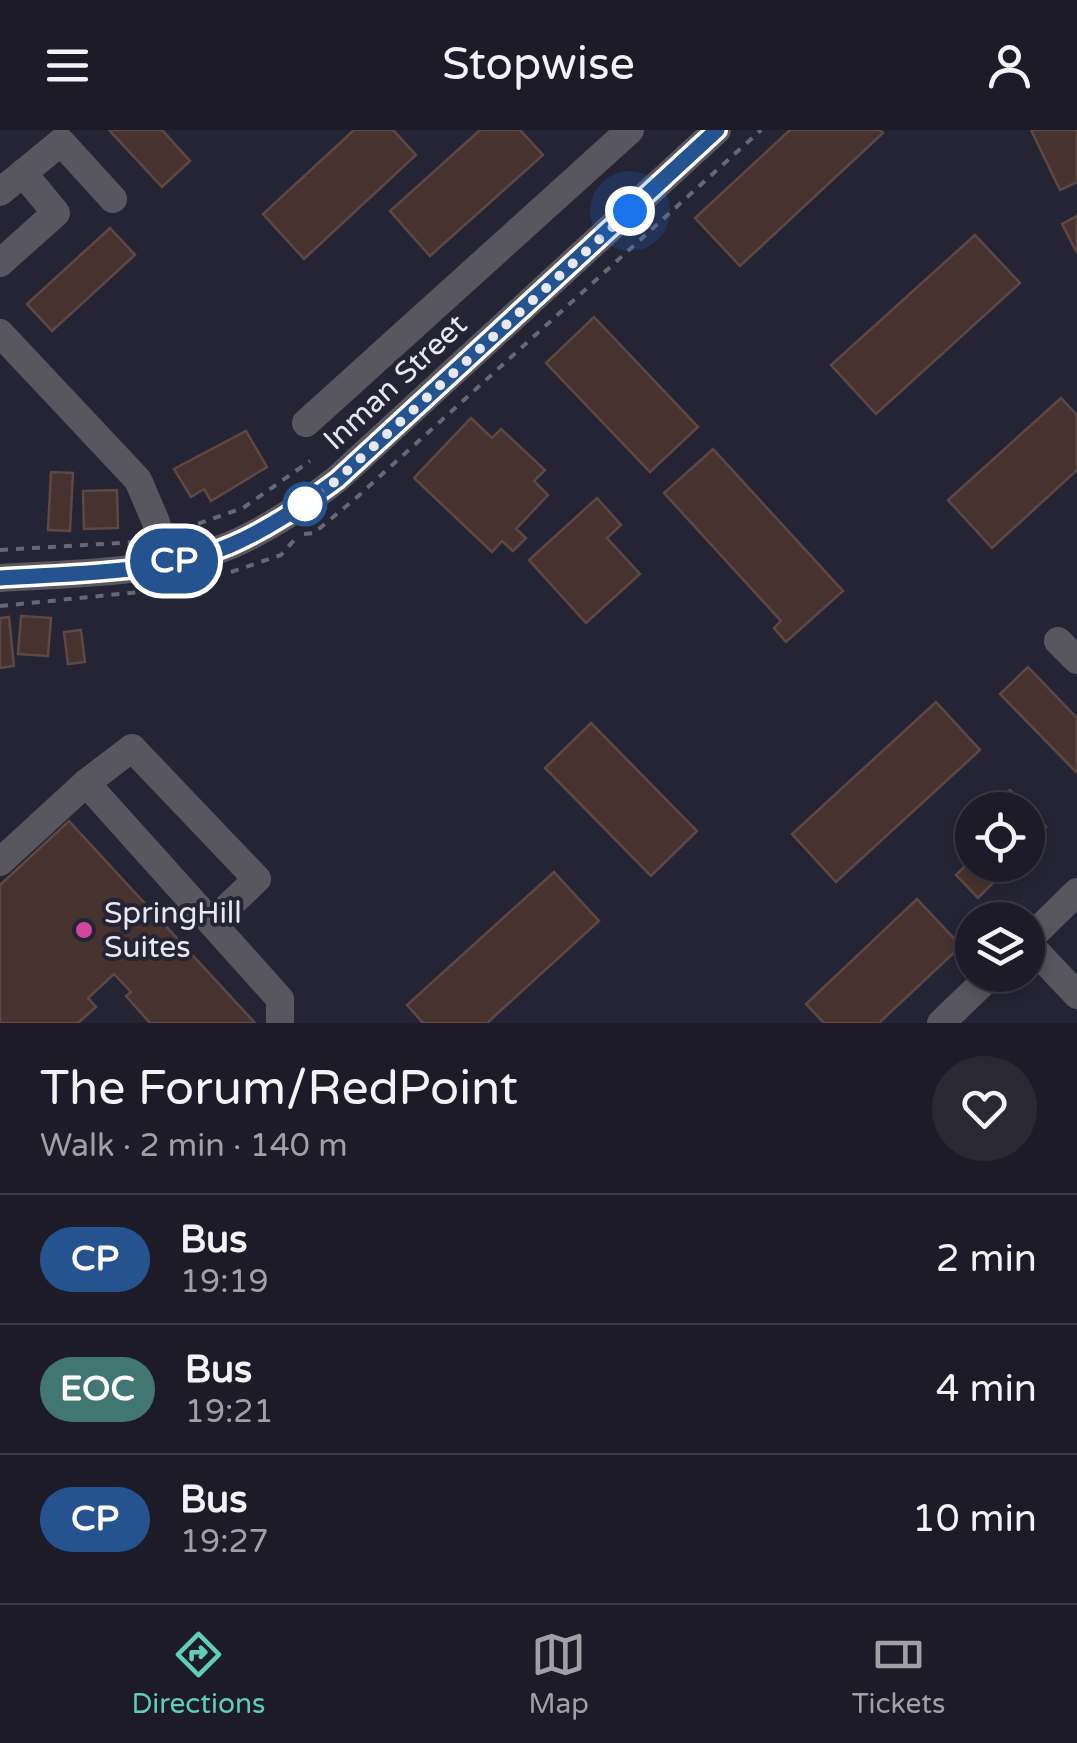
<!DOCTYPE html>
<meta charset="utf-8">
<style>
:root{--surface:#1c1b27;--page:#292833;--text:#f1f3f6;--muted:#a0a1a7;--line:#3a3944;--accent:#5eceb8}
body{margin:0;font-family:"Varela Round",sans-serif;background:var(--page);color:var(--text);height:100vh;display:flex;flex-direction:column;font-size:38px;white-space:nowrap}
*{box-sizing:border-box;margin:0}
p{font-size:32px;color:var(--muted)}
.icon{flex:none;width:55px;height:55px;fill:none;stroke:currentColor;stroke-width:2;stroke-linecap:round;stroke-linejoin:round}
.map{position:relative;height:893px;overflow:hidden}
.details{display:flex;flex-direction:column;background:var(--surface);flex:1}
.details>*{flex:none}
.badge{padding:0 20px;border-radius:32px;font-size:35px;line-height:65px}
.controls{position:absolute;left:955px;top:662px;display:grid;gap:20px}
.controls a{display:grid;place-items:center;width:90px;height:90px;border-radius:50%;background:var(--surface);box-shadow:0 5px 15px #0003,0 0 0 2px var(--line);font-size:50px}
.you{position:absolute;width:50px;height:50px;margin:-25px;border:8px solid #fff;border-radius:50%;background:#1a73e8;box-shadow:0 0 0 15px #1a73e833}
.map>.badge{position:absolute;translate:-50% -50%;box-shadow:0 0 0 5px #fff}
.round{display:grid;place-items:center;flex:none;width:105px;height:105px;border-radius:52px;background:var(--page)}
.summary{display:flex;align-items:center;justify-content:space-between;height:170px;padding:0 40px}
h1{font-size:48px;font-weight:600;line-height:75px}
ul{padding:0;list-style:none}
li{display:flex;align-items:center;gap:30px;height:130px;padding:0 40px;border-top:2px solid var(--line)}
li div{flex:1}
li b{display:block;font-size:38px}
li em{font-style:normal}
li .badge{min-width:110px;font-weight:700;text-align:center}
header{display:flex;justify-content:space-between;align-items:center;height:130px;padding:0 40px;background:var(--surface);font-size:45px;font-weight:600}
.dock{display:flex;justify-content:space-around;align-items:center;height:140px;border-top:2px solid var(--line);background:var(--surface);font-size:28px;color:var(--muted)}
.dock a{display:grid;justify-items:center;gap:5px}
.dock .on{color:var(--accent)}
.map>svg:first-child{display:block}
.building{fill:#46332f;stroke:#5d4844;stroke-width:2.5}
.lines{fill:none;stroke-linecap:round;stroke-linejoin:round}
.path{stroke:#676775;stroke-width:4;stroke-dasharray:8 8;stroke-linecap:butt}
.minor{stroke:#58575f;stroke-width:28}
.line-casing{stroke:#fff;stroke-width:22}
.line{stroke:#24538f;stroke-width:15}
.walk{stroke:#e8e8f3;stroke-width:10;stroke-dasharray:0 18}
.stop-dot{fill:#fff;stroke:#24538f;stroke-width:5}
.hotel-dot{fill:#d1479c;stroke:#252434;stroke-width:4}
.labels{text-anchor:middle;stroke-width:8;stroke-linejoin:round;paint-order:stroke}
.street-label{font-size:30px;fill:#e8e8f3;stroke:#252434}
.poi-label{font-size:30px;fill:#e8e8f3;stroke:#252434;text-anchor:start}
</style>
<header><svg class="icon" aria-label="menu" viewBox="0 0 24 24"><path d="M4 6h16M4 12h16M4 18h16"/></svg>Stopwise<svg class="icon" aria-label="person" viewBox="0 0 24 24"><circle cx="12" cy="8" r="4"/><path d="M4 21q1-7 8-7t8 7"/></svg></header>
<div class="map">
<svg width="1077" height="893" viewBox="0 0 1077 893">
<rect width="100%" height="100%" fill="#252434"/>
<g class="building">
<polygon points="109,0 162,0 190,31 162,57"/>
<polygon points="354,0 393,0 416,25 304,129 263,84"/>
<polygon points="480,0 520,0 543,25 430,126 390,81"/>
<polygon points="790,0 880,0 883,3 740,136 695,88"/>
<polygon points="1031,0 1077,0 1077,52 1060,60"/>
<polygon points="1077,86 1077,123 1062,94"/>
<polygon points="110,98 135,125 52,201 27,174"/>
<polygon points="975,105 1020,153 876,284 831,235"/>
<polygon points="594,187 698,297 650,342 546,233"/>
<polygon points="1061,268 1077,285 1077,340 992,418 948,370"/>
<polygon points="471,288 492,308 501,299 545,340 534,351 548,365 516,399 526,408 513,421 502,411 492,422 414,348"/>
<polygon points="246,301 267,337 211,371 204,359 191,367 174,339"/>
<polygon points="713,319 843,461 786,512 774,498 781,491 664,363"/>
<polygon points="51,342 73,343 70,401 48,400"/>
<polygon points="117,360 118,398 84,399 83,361"/>
<polygon points="597,368 621,395 607,408 640,444 586,493 529,430"/>
<polygon points="21,486 51,488 48,526 18,524"/>
<polygon points="9,487 14,536 0,538 0,488"/>
<polygon points="81,500 85,532 68,534 64,502"/>
<polygon points="1028,537 1077,588 1077,643 1000,564"/>
<polygon points="936,572 980,620 836,752 792,704"/>
<polygon points="591,593 697,701 651,746 545,638"/>
<polygon points="1010,660 1046,697 1028,715 1028,680 990,680"/>
<polygon points="69,691 255,893 150,893 126,866 131,862 114,844 88,868 96,877 78,893 0,893 0,755"/>
<polygon points="972,729 972,735 987,735 999,747 978,768 956,745"/>
<polygon points="554,742 599,791 487,893 423,893 407,875"/>
<polygon points="917,769 961,816 879,893 824,893 806,874"/>
</g>
<g class="lines">
<g class="path">
<polyline points="183,399 243,378 310,331"/>
<polyline points="304,404 314,403 356,368 761,0"/>
<polyline points="0,420 136,412"/>
<polyline points="231,442 281,425 296,408"/>
<polyline points="0,476 169,459"/>
</g>
<g class="minor">
<polyline points="0,62 61,12 113,69"/>
<polyline points="0,133 56,83 23,43"/>
<polyline points="0,203 138,350 156,392 165,432"/>
<polyline points="306,293 630,0"/>
<path d="M0,448C75,443 161,444 231,415C270,398 304,375 337,349L717,0"/>
<polyline points="1058,511 1077,530"/>
<polyline points="86,653 132,618 257,749 212,792"/>
<polyline points="0,732 86,653 280,869 280,893"/>
<polyline points="1028,810 1077,762"/>
<polyline points="1028,813 1077,865"/>
<polyline points="941,893 991,845"/>
</g>
</g>
<g class="lines">
<defs>
<path id="line" d="M0,448C75,443 161,444 231,415C270,398 303,375 337,350L717,0"/>
</defs>
<use href="#line" class="line-casing"/>
<use href="#line" class="line"/>
<polyline class="walk" points="305,374 337,350 630,81"/>
</g>
<circle class="stop-dot" cx="305" cy="374" r="20"/>
<circle class="hotel-dot" cx="84" cy="800" r="10"/>
<g class="labels">
<g class="street-label">
<text transform="translate(395 252) rotate(-43)" y="10">Inman Street</text>
</g>
<g class="poi-label">
<text x="104" y="793">SpringHill<tspan x="104" dy="34">Suites</tspan></text>
</g>
</g>
</svg>
<div class="controls">
<a><svg class="icon" aria-label="locate" viewBox="0 0 24 24"><circle cx="12" cy="12" r="6"/><path d="M12 2v4M12 18v4M2 12h4M18 12h4"/></svg></a>
<a><svg class="icon" aria-label="layers" viewBox="0 0 24 24"><path d="M12 4l9 5-9 5-9-5zM3 14l9 5 9-5"/></svg></a>
</div>
<div class="you" style="left:630px;top:81px"></div>
<b class="badge" style="left:174px;top:431px;background:#24538f;color:#fff">CP</b>
</div>
<section class="details">
<div class="summary"><div><h1>The Forum/RedPoint</h1><p>Walk · 2 min · 140 m</p></div><a class="round"><svg class="icon" aria-label="heart" viewBox="0 0 24 24"><path d="M12 20l-8-8c-3-5 5-10 8-4 3-6 11-1 8 4z"/></svg></a></div>
<ul>
<li><span class="badge" style="background:#24538f;color:#fff">CP</span><div><b>Bus</b><p>19:19</p></div><em>2 min</em></li>
<li><span class="badge" style="background:#427672;color:#fff">EOC</span><div><b>Bus</b><p>19:21</p></div><em>4 min</em></li>
<li><span class="badge" style="background:#24538f;color:#fff">CP</span><div><b>Bus</b><p>19:27</p></div><em>10 min</em></li>
</ul>
</section>
<nav class="dock">
<a class="on"><svg class="icon" aria-label="directions" viewBox="0 0 24 24"><path d="M12 3l9 9-9 9-9-9zM9 14v-3h6M13 9l2 2-2 2"/></svg>Directions</a>
<a><svg class="icon" aria-label="map" viewBox="0 0 24 24"><path d="M3 6l6-2 6 2 6-2v14l-6 2-6-2-6 2zM9 4v14M15 6v14"/></svg>Map</a>
<a><svg class="icon" aria-label="tickets" viewBox="0 0 24 24"><path d="M3 7h18v10H3zM15 7v10"/></svg>Tickets</a>
</nav>
